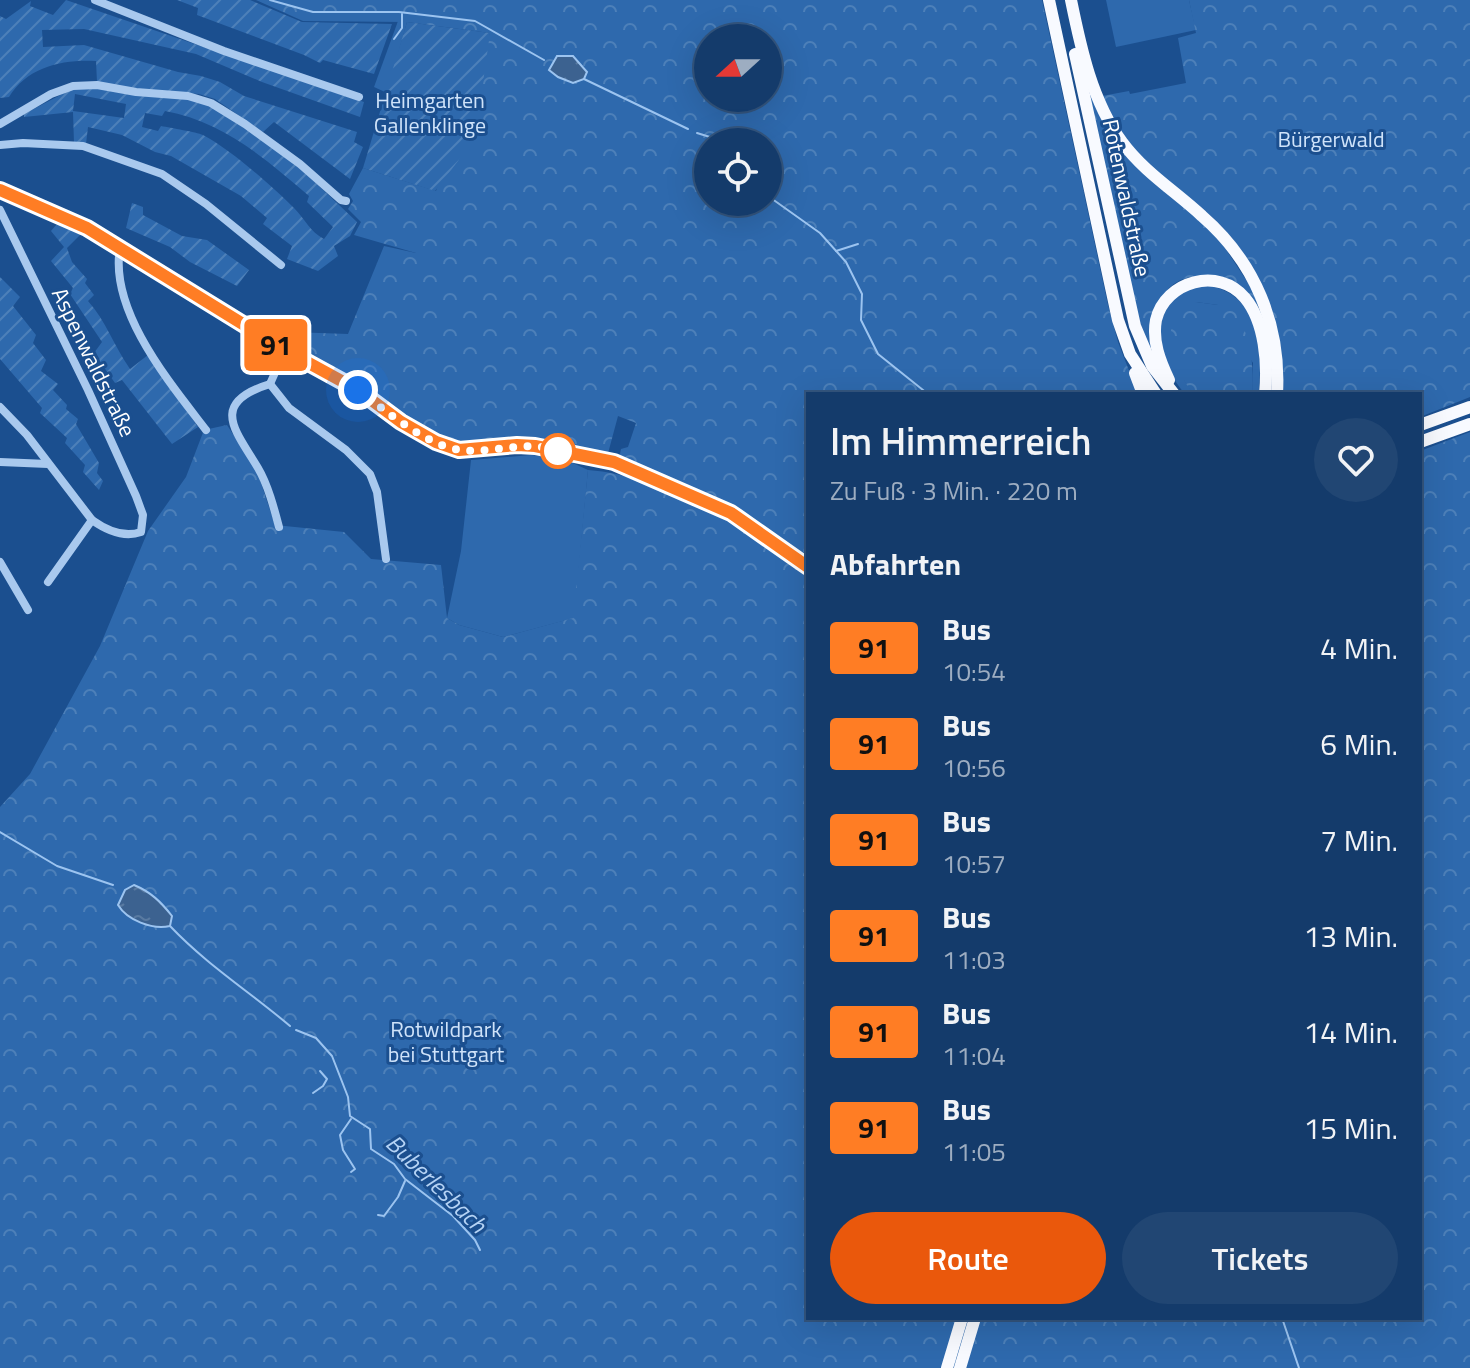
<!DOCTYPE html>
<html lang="de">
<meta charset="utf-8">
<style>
:root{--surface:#143b6b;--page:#214673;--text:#f1f3f6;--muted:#9dadc1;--line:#33557e;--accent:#ea580c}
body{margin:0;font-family:"Titillium Web",sans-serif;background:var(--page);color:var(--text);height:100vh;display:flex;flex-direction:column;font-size:30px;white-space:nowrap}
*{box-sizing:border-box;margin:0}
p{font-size:26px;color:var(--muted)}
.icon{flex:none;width:44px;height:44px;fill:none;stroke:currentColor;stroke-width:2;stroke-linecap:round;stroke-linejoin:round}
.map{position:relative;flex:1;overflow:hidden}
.drawer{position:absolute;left:806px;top:392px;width:616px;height:928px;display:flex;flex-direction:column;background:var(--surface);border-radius:0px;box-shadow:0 8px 32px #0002,0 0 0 2px var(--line)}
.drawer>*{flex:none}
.badge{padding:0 16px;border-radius:6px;font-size:28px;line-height:52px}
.needle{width:52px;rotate:249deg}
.controls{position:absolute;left:694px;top:24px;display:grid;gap:16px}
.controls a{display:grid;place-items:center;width:88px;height:88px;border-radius:50%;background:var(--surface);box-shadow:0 8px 32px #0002,0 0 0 2px var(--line);font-size:40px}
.you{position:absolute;width:40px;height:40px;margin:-20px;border:6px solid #fff;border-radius:50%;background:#1a73e8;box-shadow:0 0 0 12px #1a73e833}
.map>.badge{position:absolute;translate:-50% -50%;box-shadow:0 0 0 4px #fff}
h2{padding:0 24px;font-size:30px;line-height:72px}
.round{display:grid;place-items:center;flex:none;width:84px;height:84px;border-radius:42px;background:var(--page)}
.head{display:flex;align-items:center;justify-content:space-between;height:136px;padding:0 24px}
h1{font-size:38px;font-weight:600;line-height:60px}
.button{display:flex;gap:16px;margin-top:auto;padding:16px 24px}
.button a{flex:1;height:92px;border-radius:48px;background:var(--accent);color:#fff;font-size:32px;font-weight:600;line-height:92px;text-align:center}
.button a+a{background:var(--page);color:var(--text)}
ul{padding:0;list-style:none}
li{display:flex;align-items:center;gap:24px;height:96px;padding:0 24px}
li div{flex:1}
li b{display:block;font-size:30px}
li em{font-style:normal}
li .badge{min-width:88px;font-weight:700;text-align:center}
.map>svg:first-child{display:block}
.grass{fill:#2e69ad}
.forest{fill:url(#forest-crowns);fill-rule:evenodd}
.garden{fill:url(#garden-furrows);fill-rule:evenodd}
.water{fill:url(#water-ripples);stroke:#9cc4f0;stroke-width:2}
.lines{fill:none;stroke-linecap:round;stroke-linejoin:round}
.stream{stroke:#9cc4f0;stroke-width:2}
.minor{stroke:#a9c9ee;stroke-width:8}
.tertiary{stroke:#a9c9ee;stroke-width:10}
.trunk{stroke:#f8faff;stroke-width:12}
.line-casing{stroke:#fff;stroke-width:18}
.line{stroke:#ff7d24;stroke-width:12}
.walk{stroke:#fff;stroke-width:8;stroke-dasharray:0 14.4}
.stop-dot{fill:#fff;stroke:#ff7d24;stroke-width:4}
.labels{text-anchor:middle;stroke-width:6;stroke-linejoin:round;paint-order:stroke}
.park-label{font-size:22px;fill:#cfe3fa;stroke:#1b4f8f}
.street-label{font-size:22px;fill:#fff;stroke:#1b4f8f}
.water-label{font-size:24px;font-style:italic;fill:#b5d3f5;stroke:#1b4f8f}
</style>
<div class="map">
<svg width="1470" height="1368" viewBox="0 0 1470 1368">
<defs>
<pattern id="forest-crowns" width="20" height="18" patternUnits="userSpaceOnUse" patternTransform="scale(2)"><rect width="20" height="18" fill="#2e69ad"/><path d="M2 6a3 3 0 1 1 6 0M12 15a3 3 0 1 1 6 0" fill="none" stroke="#4d80b9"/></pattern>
<pattern id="garden-furrows" width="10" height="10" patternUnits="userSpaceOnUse" patternTransform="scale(2)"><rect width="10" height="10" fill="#2e69ad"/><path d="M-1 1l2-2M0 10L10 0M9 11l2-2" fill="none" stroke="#4d80b9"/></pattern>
<pattern id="water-ripples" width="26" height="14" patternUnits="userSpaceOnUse" patternTransform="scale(2)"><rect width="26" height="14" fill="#3c6290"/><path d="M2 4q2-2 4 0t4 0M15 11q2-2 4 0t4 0" fill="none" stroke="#597aa1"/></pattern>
</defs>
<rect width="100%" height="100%" fill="#1b4f8f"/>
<g class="grass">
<polygon points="1106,0 1189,0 1196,30 1116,47"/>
<polygon points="398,21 407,22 387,93 374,87"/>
<path d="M1200,285C1259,288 1263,347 1259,394H1252L1253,363L1218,305L1196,302L1184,380L1194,394H1185C1162,367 1147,323 1177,296C1183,290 1193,288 1200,285Z"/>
<polygon points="531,455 564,459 588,470 574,618 503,637 459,625 447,618 461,551 471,460"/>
</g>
<g class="forest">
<path d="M256,0H1042L1108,305L1118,342L1138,394H808V557L737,510L680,481L619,459L621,449L628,447L636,423L618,416L607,457L537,440L470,444L450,441L283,345L290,332L348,334L384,246L416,253L354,235L361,222L348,209L353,201L349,194L363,168L436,191L490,33L407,22L303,21ZM708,38H768V98H708ZM708,142H768V202H708Z"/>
<path d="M1189,0H1470V397L1420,417V394H1283C1285,330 1266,273 1221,226C1200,204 1173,188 1151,167C1129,147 1116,122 1102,96L1129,91L1130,94L1186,83L1178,38L1196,33Z"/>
<path d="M1087,85L1096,108L1223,245L1254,292L1264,325L1219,276C1158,271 1159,303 1151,351L1138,324Z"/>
<path d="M1196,302L1218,305L1230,302C1249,330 1255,360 1252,394H1194C1171,367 1154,320 1196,302Z"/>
<path d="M227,425L257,471L275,525L344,532L371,559L441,565L447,618L459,625L503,637L573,618L588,470C661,475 752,531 808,575V1318H1420V451L1470,432V1368H0V807L30,774L100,646L148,531L186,477L204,430Z"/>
</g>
<g class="garden">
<path d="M66,0L364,102L360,117L262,82L196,54L84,29L42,30L43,47L84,45L178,72L201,76L220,82L244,96L357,132L354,142L363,147L350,179L274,122L263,132L215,99L199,94L136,89L97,82L96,61C63,59 27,67 9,97L0,98V16L6,19L31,1L30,6L53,15Z"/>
<polygon points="177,0 250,0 302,22 392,24 374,74 323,60 320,63 304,55 197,15 198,8"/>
<polygon points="407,22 490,33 477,125 458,161 435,191 363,168"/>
<path d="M74,88C105,88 187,94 214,107C266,133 315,182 357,222L350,236L334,246L338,256L318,271L287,259L292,246L263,224L267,218L241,196L171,156L155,152L122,135L88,127L86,144L74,143L73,112L24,117V114ZM75,94L126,104L124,118L73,111ZM165,111C222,121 266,159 309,196L307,202L333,227L324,239C310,232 305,219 294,208C272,186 230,149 203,135C196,132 171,128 161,126L158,131L142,127L145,113L162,116Z"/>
<polygon points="132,203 143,207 143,215 182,236 207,240 249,270 237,286 190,262 170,247 126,228"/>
<path d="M59,222L82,233L67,248L72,262L87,279L85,283L94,295L88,301C106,321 114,346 130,369L148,355L198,427L172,444L122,380L115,383L94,353L102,342L70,294L73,288L51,261L64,247L51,231Z"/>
<polygon points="0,277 20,297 13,306 36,335 33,343 46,360 41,371 58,384 53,390 67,405 66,409 78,419 76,424 99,463 97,473 103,481 99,490 83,472 85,465 65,443 67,438 40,413 42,408 0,359"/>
</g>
<g class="water">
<polygon points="557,56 573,56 587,72 584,79 573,83 558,77 549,70"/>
<path d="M134,885C151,892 161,902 172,916L170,926C152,930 127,920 118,905L125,890Z"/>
</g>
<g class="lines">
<g class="stream">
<polyline points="270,0 313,12 399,12 475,21 544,60"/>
<polyline points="394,39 402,28 402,14"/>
<polyline points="584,79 688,129"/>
<polyline points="697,133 726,142"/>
<polyline points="768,196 820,233 846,262 862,294 861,320 878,354 928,394"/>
<polyline points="836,251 858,244"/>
<polyline points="0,832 57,866 113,885"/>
<path d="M170,926C207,965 250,992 290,1026"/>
<polyline points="296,1030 316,1038 332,1056 348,1097 350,1116 370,1129 371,1149 394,1164 405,1179 453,1216 475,1240 480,1250"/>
<polyline points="313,1093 323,1086 327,1079 320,1071"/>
<polyline points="351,1119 340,1135 343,1150 355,1169 351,1172"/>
<polyline points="378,1215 384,1216 398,1197 405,1181"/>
<polyline points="1282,1318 1299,1368"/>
</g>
<g class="minor">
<polyline points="95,0 224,51 359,97"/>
<polyline points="0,124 51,94 73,86 97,85 136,92 188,96 211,103 245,124 300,164 341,200 346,201"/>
<polyline points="0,145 23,143 83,146 162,174 206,204 281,265"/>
<path d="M0,210L88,390L136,496L143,515L141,532C124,538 106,530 92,520L27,435L0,407"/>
<path d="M120,248C109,311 170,383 206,430"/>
<polyline points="270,384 289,408 346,450 370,474 377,492 386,559"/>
<path d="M270,384C208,403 236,431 258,468C268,485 274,508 279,527"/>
<polyline points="270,384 285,350"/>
<polyline points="0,462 48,464"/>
<polyline points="0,562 28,610"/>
<polyline points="48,582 92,520"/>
</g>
<polyline class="tertiary" points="0,190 87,228 285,350 358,390 401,422 436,442 459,450 528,445 614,462 731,513 808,567"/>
<g class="trunk">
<polyline points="1049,0 1118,320 1130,354 1156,394"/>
<path d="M1071,0C1081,49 1092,101 1122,142C1144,172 1175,191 1202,216C1255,262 1281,325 1277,394"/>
<polyline points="1075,54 1135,326 1152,366 1174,394"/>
<polyline points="1135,373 1143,394"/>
<path d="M1169,380C1160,361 1152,341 1156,320C1165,281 1219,266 1245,298C1265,322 1268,364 1265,394"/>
<polyline points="1420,425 1470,407"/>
<polyline points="1420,442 1470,424"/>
<polyline points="947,1368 962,1318"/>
<polyline points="960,1368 975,1318"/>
</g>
</g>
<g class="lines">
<defs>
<polyline id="line" points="0,190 87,228 285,350 358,390 401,422 436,442 459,450 517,445 535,446 614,462 731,513 808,567"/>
</defs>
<use href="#line" class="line-casing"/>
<use href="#line" class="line"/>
<path class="walk" d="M358,390C385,410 428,447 461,450C495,454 526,439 558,451"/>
</g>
<circle class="stop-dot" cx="558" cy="451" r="16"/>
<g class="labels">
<g class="park-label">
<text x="430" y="108">Heimgarten<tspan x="430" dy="25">Gallenklinge</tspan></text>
<text x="1331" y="147">Bürgerwald</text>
<text x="446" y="1037">Rotwildpark<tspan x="446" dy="25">bei Stuttgart</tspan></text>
</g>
<g class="street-label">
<text transform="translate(1127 198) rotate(78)" y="8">Rotenwaldstraße</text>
<text transform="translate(94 362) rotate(64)" y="8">Aspenwaldstraße</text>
</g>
<g class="water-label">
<text transform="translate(436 1184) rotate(44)" y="8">Buberlesbach</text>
</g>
</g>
</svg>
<div class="controls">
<a><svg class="needle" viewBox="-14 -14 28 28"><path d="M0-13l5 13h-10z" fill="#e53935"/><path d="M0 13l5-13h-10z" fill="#9dadc1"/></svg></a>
<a><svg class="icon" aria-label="locate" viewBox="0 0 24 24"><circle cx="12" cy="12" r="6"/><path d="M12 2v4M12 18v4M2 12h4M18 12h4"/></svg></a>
</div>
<div class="you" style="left:358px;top:390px"></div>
<b class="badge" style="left:276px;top:345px;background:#ff7d24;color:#111">91</b>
<section class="drawer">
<div class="head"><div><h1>Im Himmerreich</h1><p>Zu Fuß · 3 Min. · 220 m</p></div><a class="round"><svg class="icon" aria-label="heart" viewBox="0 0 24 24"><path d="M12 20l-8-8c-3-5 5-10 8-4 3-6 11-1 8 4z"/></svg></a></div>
<h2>Abfahrten</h2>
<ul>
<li><span class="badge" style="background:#ff7d24;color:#111">91</span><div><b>Bus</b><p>10:54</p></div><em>4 Min.</em></li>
<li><span class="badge" style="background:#ff7d24;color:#111">91</span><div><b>Bus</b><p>10:56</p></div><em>6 Min.</em></li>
<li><span class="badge" style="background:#ff7d24;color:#111">91</span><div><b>Bus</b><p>10:57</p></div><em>7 Min.</em></li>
<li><span class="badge" style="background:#ff7d24;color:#111">91</span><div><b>Bus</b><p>11:03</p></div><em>13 Min.</em></li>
<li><span class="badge" style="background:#ff7d24;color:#111">91</span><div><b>Bus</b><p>11:04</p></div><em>14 Min.</em></li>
<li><span class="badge" style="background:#ff7d24;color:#111">91</span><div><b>Bus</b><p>11:05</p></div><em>15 Min.</em></li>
</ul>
<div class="button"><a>Route</a><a>Tickets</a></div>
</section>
</div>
